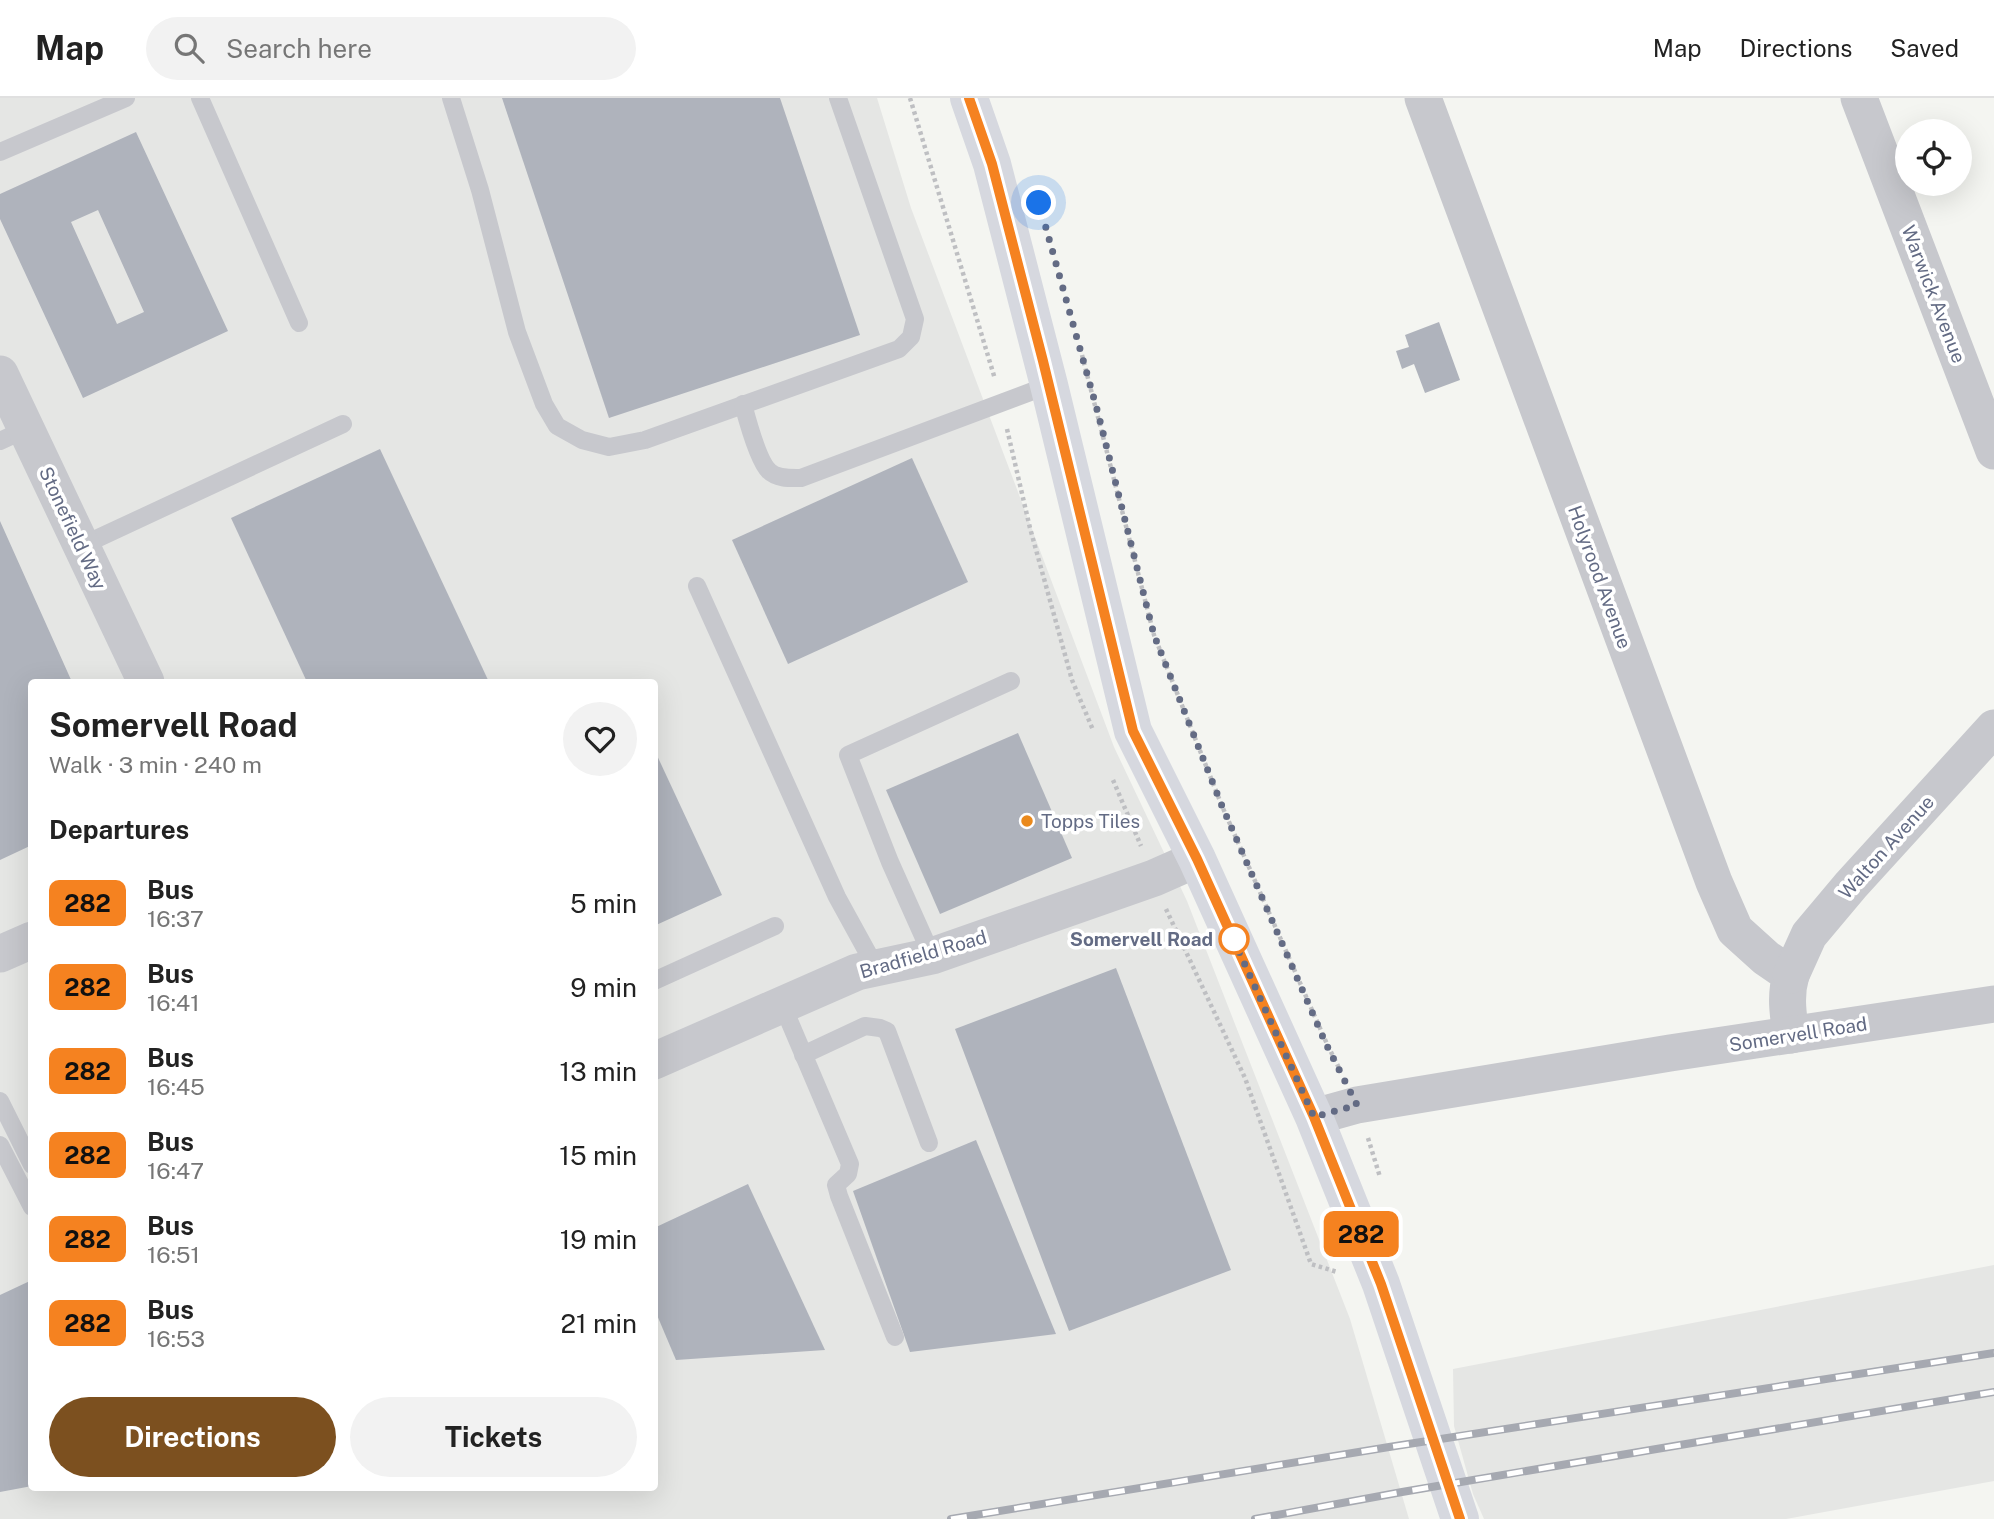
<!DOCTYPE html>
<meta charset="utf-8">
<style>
:root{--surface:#fff;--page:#f2f2f2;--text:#222;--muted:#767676;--line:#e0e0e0;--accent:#7c501f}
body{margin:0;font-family:"Public Sans",sans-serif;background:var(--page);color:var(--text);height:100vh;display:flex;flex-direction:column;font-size:26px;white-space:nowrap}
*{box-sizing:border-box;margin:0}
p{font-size:23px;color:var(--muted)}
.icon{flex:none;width:38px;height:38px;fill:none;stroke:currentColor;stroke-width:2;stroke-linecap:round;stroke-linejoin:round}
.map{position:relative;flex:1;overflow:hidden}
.details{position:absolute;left:28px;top:581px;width:630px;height:812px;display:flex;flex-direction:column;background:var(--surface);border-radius:7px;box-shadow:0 7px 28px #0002}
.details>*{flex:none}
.badge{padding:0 14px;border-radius:10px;font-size:24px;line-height:46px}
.controls{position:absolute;left:1895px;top:21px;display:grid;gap:14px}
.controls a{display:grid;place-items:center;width:77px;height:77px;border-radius:50%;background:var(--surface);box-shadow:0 7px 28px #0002;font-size:35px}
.you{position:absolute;width:35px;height:35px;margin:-18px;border:5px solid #fff;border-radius:50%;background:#1a73e8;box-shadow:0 0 0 10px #1a73e833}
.map>.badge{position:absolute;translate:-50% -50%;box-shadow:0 0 0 4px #fff}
h2{padding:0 21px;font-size:26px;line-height:63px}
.round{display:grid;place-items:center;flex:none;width:74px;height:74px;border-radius:37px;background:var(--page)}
.head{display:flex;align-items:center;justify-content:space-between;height:119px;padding:0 21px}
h1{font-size:33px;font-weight:700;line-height:52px}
.button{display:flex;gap:14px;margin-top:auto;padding:14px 21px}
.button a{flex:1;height:80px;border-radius:42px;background:var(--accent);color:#fff;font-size:28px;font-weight:700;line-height:80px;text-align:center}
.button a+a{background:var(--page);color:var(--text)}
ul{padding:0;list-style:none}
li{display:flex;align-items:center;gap:21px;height:84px;padding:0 21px}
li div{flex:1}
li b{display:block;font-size:26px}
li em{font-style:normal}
li .badge{min-width:77px;font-weight:700;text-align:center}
header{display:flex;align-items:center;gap:42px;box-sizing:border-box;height:98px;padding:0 35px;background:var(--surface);border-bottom:2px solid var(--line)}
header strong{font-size:33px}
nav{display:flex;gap:38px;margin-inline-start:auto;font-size:24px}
.search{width:490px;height:63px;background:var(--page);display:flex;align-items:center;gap:18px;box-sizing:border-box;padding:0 24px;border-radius:38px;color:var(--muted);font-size:26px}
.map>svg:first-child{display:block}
.built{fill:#e5e6e4;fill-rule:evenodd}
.building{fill:#afb3bc;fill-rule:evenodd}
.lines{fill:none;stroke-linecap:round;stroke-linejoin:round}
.path{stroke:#bebfc2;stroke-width:4.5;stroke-dasharray:3.5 3.5;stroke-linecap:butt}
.lane{stroke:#c7c8cd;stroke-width:18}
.street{stroke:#c7c8cd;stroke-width:37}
.secondary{stroke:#d6d8df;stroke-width:38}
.rail-casing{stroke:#a6a9b1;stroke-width:8}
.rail{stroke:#fff;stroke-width:5;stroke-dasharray:16;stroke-linecap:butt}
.line-casing{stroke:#fff;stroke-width:16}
.line{stroke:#f58220;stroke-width:10}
.walk{stroke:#636b84;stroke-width:7;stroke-dasharray:0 12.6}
.poi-dot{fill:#ea891c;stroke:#fff;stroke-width:2.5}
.stop-dot{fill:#fff;stroke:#f58220;stroke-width:3.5}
.labels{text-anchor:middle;stroke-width:7;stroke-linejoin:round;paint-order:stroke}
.street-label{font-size:19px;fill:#636b84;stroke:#fff}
.poi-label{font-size:19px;fill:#636b84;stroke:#fff;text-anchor:start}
.stop-label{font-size:19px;font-weight:bold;fill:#636b84;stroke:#fff;text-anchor:end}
</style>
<header>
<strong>Map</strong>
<div class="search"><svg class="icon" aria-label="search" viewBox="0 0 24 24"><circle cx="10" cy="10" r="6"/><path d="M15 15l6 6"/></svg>Search here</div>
<nav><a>Map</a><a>Directions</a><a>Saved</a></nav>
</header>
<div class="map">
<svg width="1994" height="1421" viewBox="0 0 1994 1421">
<rect width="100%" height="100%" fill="#f4f5f1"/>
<g class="built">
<path d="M0,0H877L911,110L1114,649L1187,803L1350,1221L1409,1421H0ZM32,584H654V1390H32Z"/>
<polygon points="1994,1167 1994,1383 1786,1421 1484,1421 1473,1396 1454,1328 1453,1271"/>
</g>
<g class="building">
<polygon points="502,0 780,0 860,237 609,320"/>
<path d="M136,34L228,233L83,300L0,121V96ZM98,112L144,214L117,226L71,124Z"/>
<polygon points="1439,224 1460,282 1425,295 1414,266 1402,271 1396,253 1409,249 1405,237"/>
<polygon points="380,351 489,584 307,584 231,420"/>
<polygon points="912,360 968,484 788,566 732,442"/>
<polygon points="0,423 72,584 32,584 32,747 0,762"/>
<polygon points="1018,635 1072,760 940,816 886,692"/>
<polygon points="654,651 722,797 654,828"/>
<polygon points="1116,870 1231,1172 1069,1233 955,931"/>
<polygon points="976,1042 1056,1236 910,1254 853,1093"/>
<polygon points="748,1086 825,1252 676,1262 654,1210 654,1130"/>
<polygon points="32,1182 32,1388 0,1394 0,1197"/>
</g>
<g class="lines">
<g class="path">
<polyline points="910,0 995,281"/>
<polyline points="1082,257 1154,537 1222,708 1327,946 1341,974"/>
<polyline points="1007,331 1030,430 1072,582 1093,632"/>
<polyline points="1113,682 1141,748"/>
<polyline points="1166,811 1245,980 1311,1166 1337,1174"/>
<polyline points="1368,1040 1380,1079"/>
</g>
<g class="lane">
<polyline points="200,0 299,225"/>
<polyline points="451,0 480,92 517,234 544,306 557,328 582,342 609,349 645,342 899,251 911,239 915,221 838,0"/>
<polyline points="0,54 126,0"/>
<path d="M743,306C747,321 758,363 769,373C777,381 791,380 801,380L1049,287"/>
<polyline points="0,343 26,331"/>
<polyline points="81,448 343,326"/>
<polyline points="697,488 837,799 876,870"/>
<polyline points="932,858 890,764 848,657 1011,583"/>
<polyline points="654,883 775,828"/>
<polyline points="782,906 850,1066 848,1076 836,1087 839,1098 895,1239"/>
<polyline points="803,957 865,928 880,930 887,933 929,1045"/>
<polyline points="0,1003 32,1067"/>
<polyline points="0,1047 32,1109"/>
</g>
<g class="street">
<path d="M1423,0L1714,784L1735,832L1766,860L1791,877C1785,897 1788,916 1791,937"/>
<polyline points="1859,0 1994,353"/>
<polyline points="0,276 146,584"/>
<polyline points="0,856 32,842"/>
<polyline points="1791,877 1809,837 1851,787 1994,630"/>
<polyline points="654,963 857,874 932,858 1154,780 1197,761"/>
<polyline points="1314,1019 1357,1007 1670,955 1994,906"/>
</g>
<polyline class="secondary" points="969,0 992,66 1049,287 1133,633 1197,761 1314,1019 1381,1186 1460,1421"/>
<defs>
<g id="rail">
<polyline points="951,1421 1389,1349 1994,1255"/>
<polyline points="1255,1421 1402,1394 1994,1294"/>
</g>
</defs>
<use href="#rail" class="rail-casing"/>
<use href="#rail" class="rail"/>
</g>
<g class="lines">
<defs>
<polyline id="line" points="969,0 992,66 1043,263 1133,633 1197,761 1314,1019 1381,1186 1460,1421"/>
</defs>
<use href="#line" class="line-casing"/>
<use href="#line" class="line"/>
<polyline class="walk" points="1039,105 1098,315 1154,537 1222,708 1326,946 1357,1007 1314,1019 1231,836 1234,841"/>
</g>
<circle class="poi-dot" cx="1027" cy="723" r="7"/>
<circle class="stop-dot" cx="1234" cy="841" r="14"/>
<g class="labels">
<g class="street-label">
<text transform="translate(1934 196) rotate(69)" y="7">Warwick Avenue</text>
<text transform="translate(73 430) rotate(65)" y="7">Stonefield Way</text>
<text transform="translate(1600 479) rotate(70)" y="7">Holyrood Avenue</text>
<text transform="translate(1886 749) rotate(-48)" y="7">Walton Avenue</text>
<text transform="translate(923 856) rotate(-16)" y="7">Bradfield Road</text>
<text transform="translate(1798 936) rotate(-9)" y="7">Somervell Road</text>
</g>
<g class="poi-label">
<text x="1041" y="730">Topps Tiles</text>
</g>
<g class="stop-label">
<text x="1213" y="848">Somervell Road</text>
</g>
</g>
</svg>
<div class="controls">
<a><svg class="icon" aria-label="locate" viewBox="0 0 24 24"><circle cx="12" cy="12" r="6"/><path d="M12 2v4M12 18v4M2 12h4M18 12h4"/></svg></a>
</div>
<div class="you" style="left:1039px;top:105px"></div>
<b class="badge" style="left:1361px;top:1136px;background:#f58220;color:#111">282</b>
<section class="details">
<div class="head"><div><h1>Somervell Road</h1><p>Walk · 3 min · 240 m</p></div><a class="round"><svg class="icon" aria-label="heart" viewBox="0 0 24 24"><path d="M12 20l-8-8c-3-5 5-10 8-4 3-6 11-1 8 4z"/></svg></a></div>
<h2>Departures</h2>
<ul>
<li><span class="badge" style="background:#f58220;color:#111">282</span><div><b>Bus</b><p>16:37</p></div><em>5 min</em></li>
<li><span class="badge" style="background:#f58220;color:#111">282</span><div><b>Bus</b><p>16:41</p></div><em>9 min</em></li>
<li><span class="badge" style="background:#f58220;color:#111">282</span><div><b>Bus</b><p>16:45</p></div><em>13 min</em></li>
<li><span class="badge" style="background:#f58220;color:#111">282</span><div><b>Bus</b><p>16:47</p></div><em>15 min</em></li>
<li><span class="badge" style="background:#f58220;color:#111">282</span><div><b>Bus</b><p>16:51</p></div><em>19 min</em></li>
<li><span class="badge" style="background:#f58220;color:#111">282</span><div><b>Bus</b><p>16:53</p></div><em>21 min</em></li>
</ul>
<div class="button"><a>Directions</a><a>Tickets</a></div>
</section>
</div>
